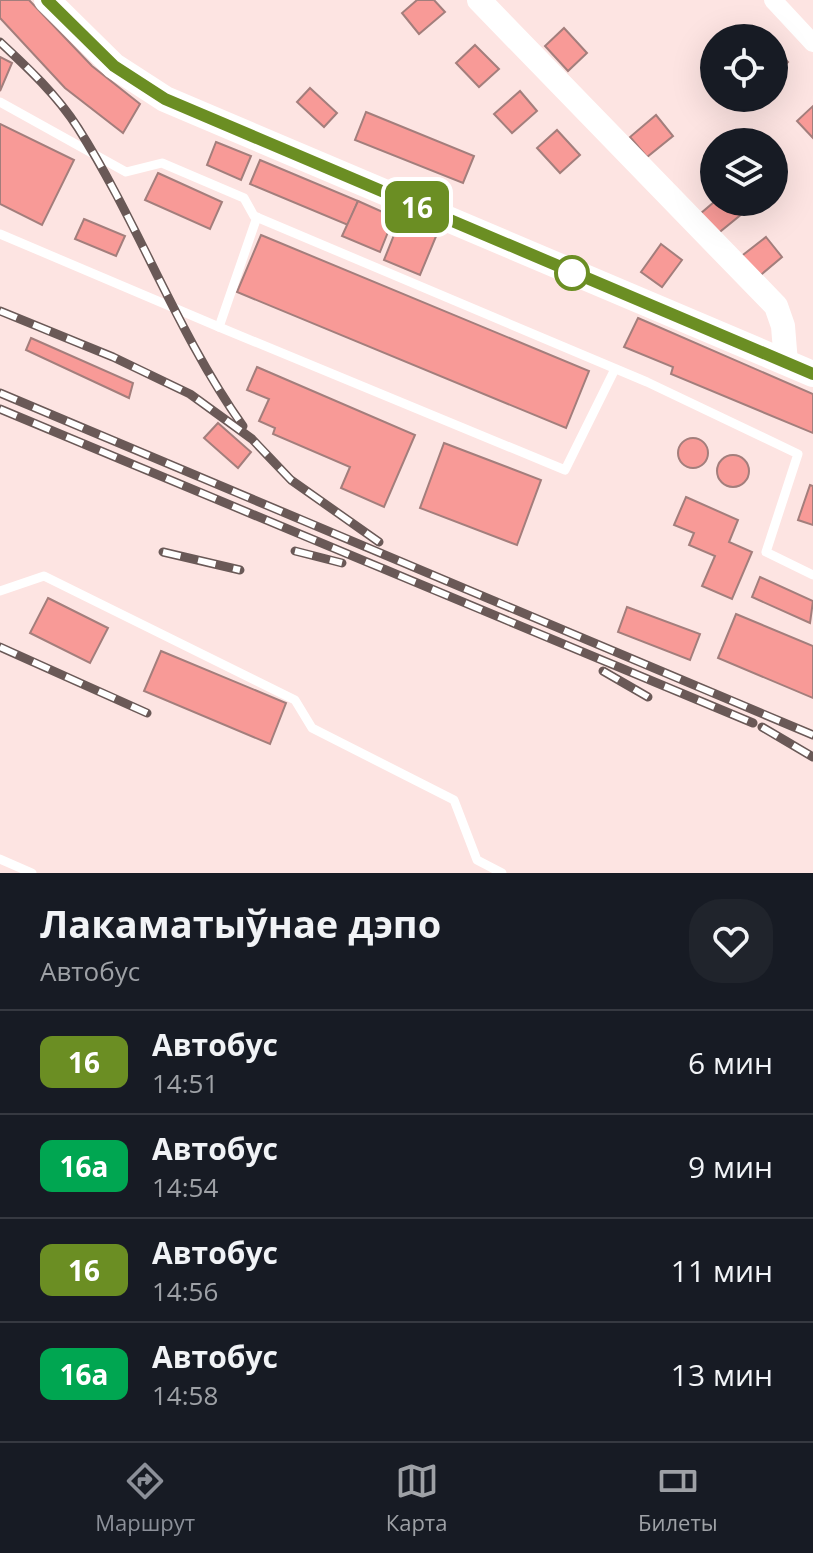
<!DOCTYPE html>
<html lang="ru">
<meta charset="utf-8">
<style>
:root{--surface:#171b24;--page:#20242c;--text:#f1f3f6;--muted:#9ea1a6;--line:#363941;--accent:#8c9099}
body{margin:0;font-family:"Open Sans",sans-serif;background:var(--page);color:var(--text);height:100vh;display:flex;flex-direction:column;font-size:30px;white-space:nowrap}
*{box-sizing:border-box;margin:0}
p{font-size:26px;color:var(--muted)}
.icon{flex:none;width:44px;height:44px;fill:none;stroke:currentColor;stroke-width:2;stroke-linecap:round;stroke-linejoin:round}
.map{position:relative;height:873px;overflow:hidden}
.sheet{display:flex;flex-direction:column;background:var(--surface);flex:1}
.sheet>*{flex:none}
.badge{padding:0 16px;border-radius:12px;font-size:28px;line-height:52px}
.buttons{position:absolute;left:700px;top:24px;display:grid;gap:16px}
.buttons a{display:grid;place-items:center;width:88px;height:88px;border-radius:50%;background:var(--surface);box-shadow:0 8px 32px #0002;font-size:40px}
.map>.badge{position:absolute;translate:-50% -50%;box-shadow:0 0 0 4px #fff}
.round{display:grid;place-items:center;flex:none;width:84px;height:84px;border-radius:32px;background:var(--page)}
.summary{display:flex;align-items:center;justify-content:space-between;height:136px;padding:0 40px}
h1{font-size:38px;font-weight:700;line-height:60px}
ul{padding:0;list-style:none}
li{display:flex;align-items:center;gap:24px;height:104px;padding:0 40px;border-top:2px solid var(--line)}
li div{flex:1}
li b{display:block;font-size:30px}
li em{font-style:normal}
li .badge{min-width:88px;font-weight:700;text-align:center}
.menu{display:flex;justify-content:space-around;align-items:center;height:112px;border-top:2px solid var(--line);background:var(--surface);font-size:22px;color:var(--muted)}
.menu a{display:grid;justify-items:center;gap:4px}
.menu .current{color:var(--accent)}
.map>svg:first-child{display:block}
.building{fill:#f89a97;stroke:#a37e7c;stroke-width:2}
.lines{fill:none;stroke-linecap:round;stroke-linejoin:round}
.service{stroke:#fff;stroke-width:9}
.minor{stroke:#fff;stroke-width:18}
.tertiary{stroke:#fff;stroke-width:24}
.secondary{stroke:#fff;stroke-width:26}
.rail-casing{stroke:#6a5957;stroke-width:9}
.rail{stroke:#fff;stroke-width:6;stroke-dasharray:18;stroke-linecap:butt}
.line-casing{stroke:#fff;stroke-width:18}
.line{stroke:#6b8e23;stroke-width:12}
.stop-dot{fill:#fff;stroke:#6b8e23;stroke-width:4}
</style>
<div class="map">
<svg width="813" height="873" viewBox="0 0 813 873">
<rect width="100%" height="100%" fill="#fde4e2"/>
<g class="building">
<polygon points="0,0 29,0 92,66 140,104 123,133 65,88 0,18"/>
<polygon points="417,0 434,0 445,12 419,34 402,13"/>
<polygon points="564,28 587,53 568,71 545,46"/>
<polygon points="475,45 499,69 479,87 456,63"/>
<polygon points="774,48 788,62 774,77"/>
<polygon points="0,57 12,63 0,91"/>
<polygon points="310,88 337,113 324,127 297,102"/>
<polygon points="520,91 537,111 512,133 494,114"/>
<polygon points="813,106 813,138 797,121"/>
<polygon points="366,112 474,156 463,183 355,140"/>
<polygon points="656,115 673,136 647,157 630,137"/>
<polygon points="0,124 74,160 42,225 0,204"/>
<polygon points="557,130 580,155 560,173 537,148"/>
<polygon points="216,142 251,156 241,180 207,165"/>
<polygon points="260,160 358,201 348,225 250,184"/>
<polygon points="158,173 222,202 210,229 145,200"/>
<polygon points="358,201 394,217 380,252 342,236"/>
<polygon points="714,202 734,202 743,213 716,235 700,214"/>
<polygon points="84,219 125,236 116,256 75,239"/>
<polygon points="400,220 437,234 420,275 384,260"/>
<polygon points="261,235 589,371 566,428 237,292"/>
<polygon points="766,237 782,257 756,279 739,258"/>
<polygon points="661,244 682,260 662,287 641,272"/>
<polygon points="638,318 813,394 813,433 671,374 673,367 624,347"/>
<polygon points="31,338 133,383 129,398 26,350"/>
<polygon points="257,367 415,435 384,507 341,488 350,467 273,434 275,428 259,421 269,399 247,390"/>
<polygon points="218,423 251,452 238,468 204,438"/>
<circle cx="693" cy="453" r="15"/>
<polygon points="444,443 541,480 517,545 420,508"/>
<circle cx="733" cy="471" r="16"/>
<polygon points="810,485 813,486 813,525 798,520"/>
<polygon points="686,497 738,520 729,542 752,552 732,599 702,586 715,556 689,545 694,533 674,525"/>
<polygon points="760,577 813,601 810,623 752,597"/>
<polygon points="48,598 108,628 90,663 30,633"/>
<polygon points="627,607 700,634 690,660 618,632"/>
<polygon points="736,614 813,646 813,698 718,658"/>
<polygon points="161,651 286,703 270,744 144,691"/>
</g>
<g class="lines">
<g class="service">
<polyline points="0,102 126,172 162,163 244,198 254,216 647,382 798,454 766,552 813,575"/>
<polyline points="257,217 219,327 565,470 615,369"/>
<polyline points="0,234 219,327"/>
<polyline points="0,591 44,576 295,700 312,728 454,800 477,860 502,873"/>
<polyline points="0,859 32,873"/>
</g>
<polyline class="minor" points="773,0 813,43"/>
<polyline class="tertiary" points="479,0 776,306 783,326 786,363"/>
<polyline class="secondary" points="47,0 114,66 165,99 813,374"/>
<defs>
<g id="rail">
<path d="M0,42C28,68 57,95 78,128C139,224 177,333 243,426"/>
<polyline points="0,311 113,357 190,394 252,439 291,480 379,542"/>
<polyline points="0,393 813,735"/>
<polyline points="0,409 753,723"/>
<polyline points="295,551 342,563"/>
<polyline points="163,552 240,570"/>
<polyline points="0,647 147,713"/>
<polyline points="603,671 648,697"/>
<polyline points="762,727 813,757"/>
</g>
</defs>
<use href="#rail" class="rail-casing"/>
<use href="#rail" class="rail"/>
</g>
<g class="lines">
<defs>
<polyline id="line" points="47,0 114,66 165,99 813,374"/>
</defs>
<use href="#line" class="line-casing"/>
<use href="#line" class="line"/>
</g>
<circle class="stop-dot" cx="572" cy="273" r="16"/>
</svg>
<div class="buttons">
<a><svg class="icon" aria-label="locate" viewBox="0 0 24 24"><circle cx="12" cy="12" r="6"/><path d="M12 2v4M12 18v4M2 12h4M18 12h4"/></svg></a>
<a><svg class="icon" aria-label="layers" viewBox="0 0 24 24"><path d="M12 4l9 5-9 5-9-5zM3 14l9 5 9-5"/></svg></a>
</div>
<b class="badge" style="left:417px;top:207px;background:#6b8e23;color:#fff">16</b>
</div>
<section class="sheet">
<div class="summary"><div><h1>Лакаматыўнае дэпо</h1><p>Автобус</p></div><a class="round"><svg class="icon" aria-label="heart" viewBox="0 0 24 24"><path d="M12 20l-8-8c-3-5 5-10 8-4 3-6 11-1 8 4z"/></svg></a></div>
<ul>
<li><span class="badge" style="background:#6b8e23;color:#fff">16</span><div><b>Автобус</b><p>14:51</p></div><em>6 мин</em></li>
<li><span class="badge" style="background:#00a651;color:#fff">16а</span><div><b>Автобус</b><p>14:54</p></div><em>9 мин</em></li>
<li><span class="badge" style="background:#6b8e23;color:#fff">16</span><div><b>Автобус</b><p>14:56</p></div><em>11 мин</em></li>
<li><span class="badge" style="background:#00a651;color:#fff">16а</span><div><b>Автобус</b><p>14:58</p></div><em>13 мин</em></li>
</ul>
</section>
<nav class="menu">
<a class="current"><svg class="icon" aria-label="directions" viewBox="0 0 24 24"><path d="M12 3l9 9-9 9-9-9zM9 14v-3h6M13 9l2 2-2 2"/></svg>Маршрут</a>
<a><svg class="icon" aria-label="map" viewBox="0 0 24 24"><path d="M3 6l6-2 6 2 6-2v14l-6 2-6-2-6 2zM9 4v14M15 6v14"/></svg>Карта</a>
<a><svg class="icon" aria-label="tickets" viewBox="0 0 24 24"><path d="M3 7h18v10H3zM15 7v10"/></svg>Билеты</a>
</nav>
